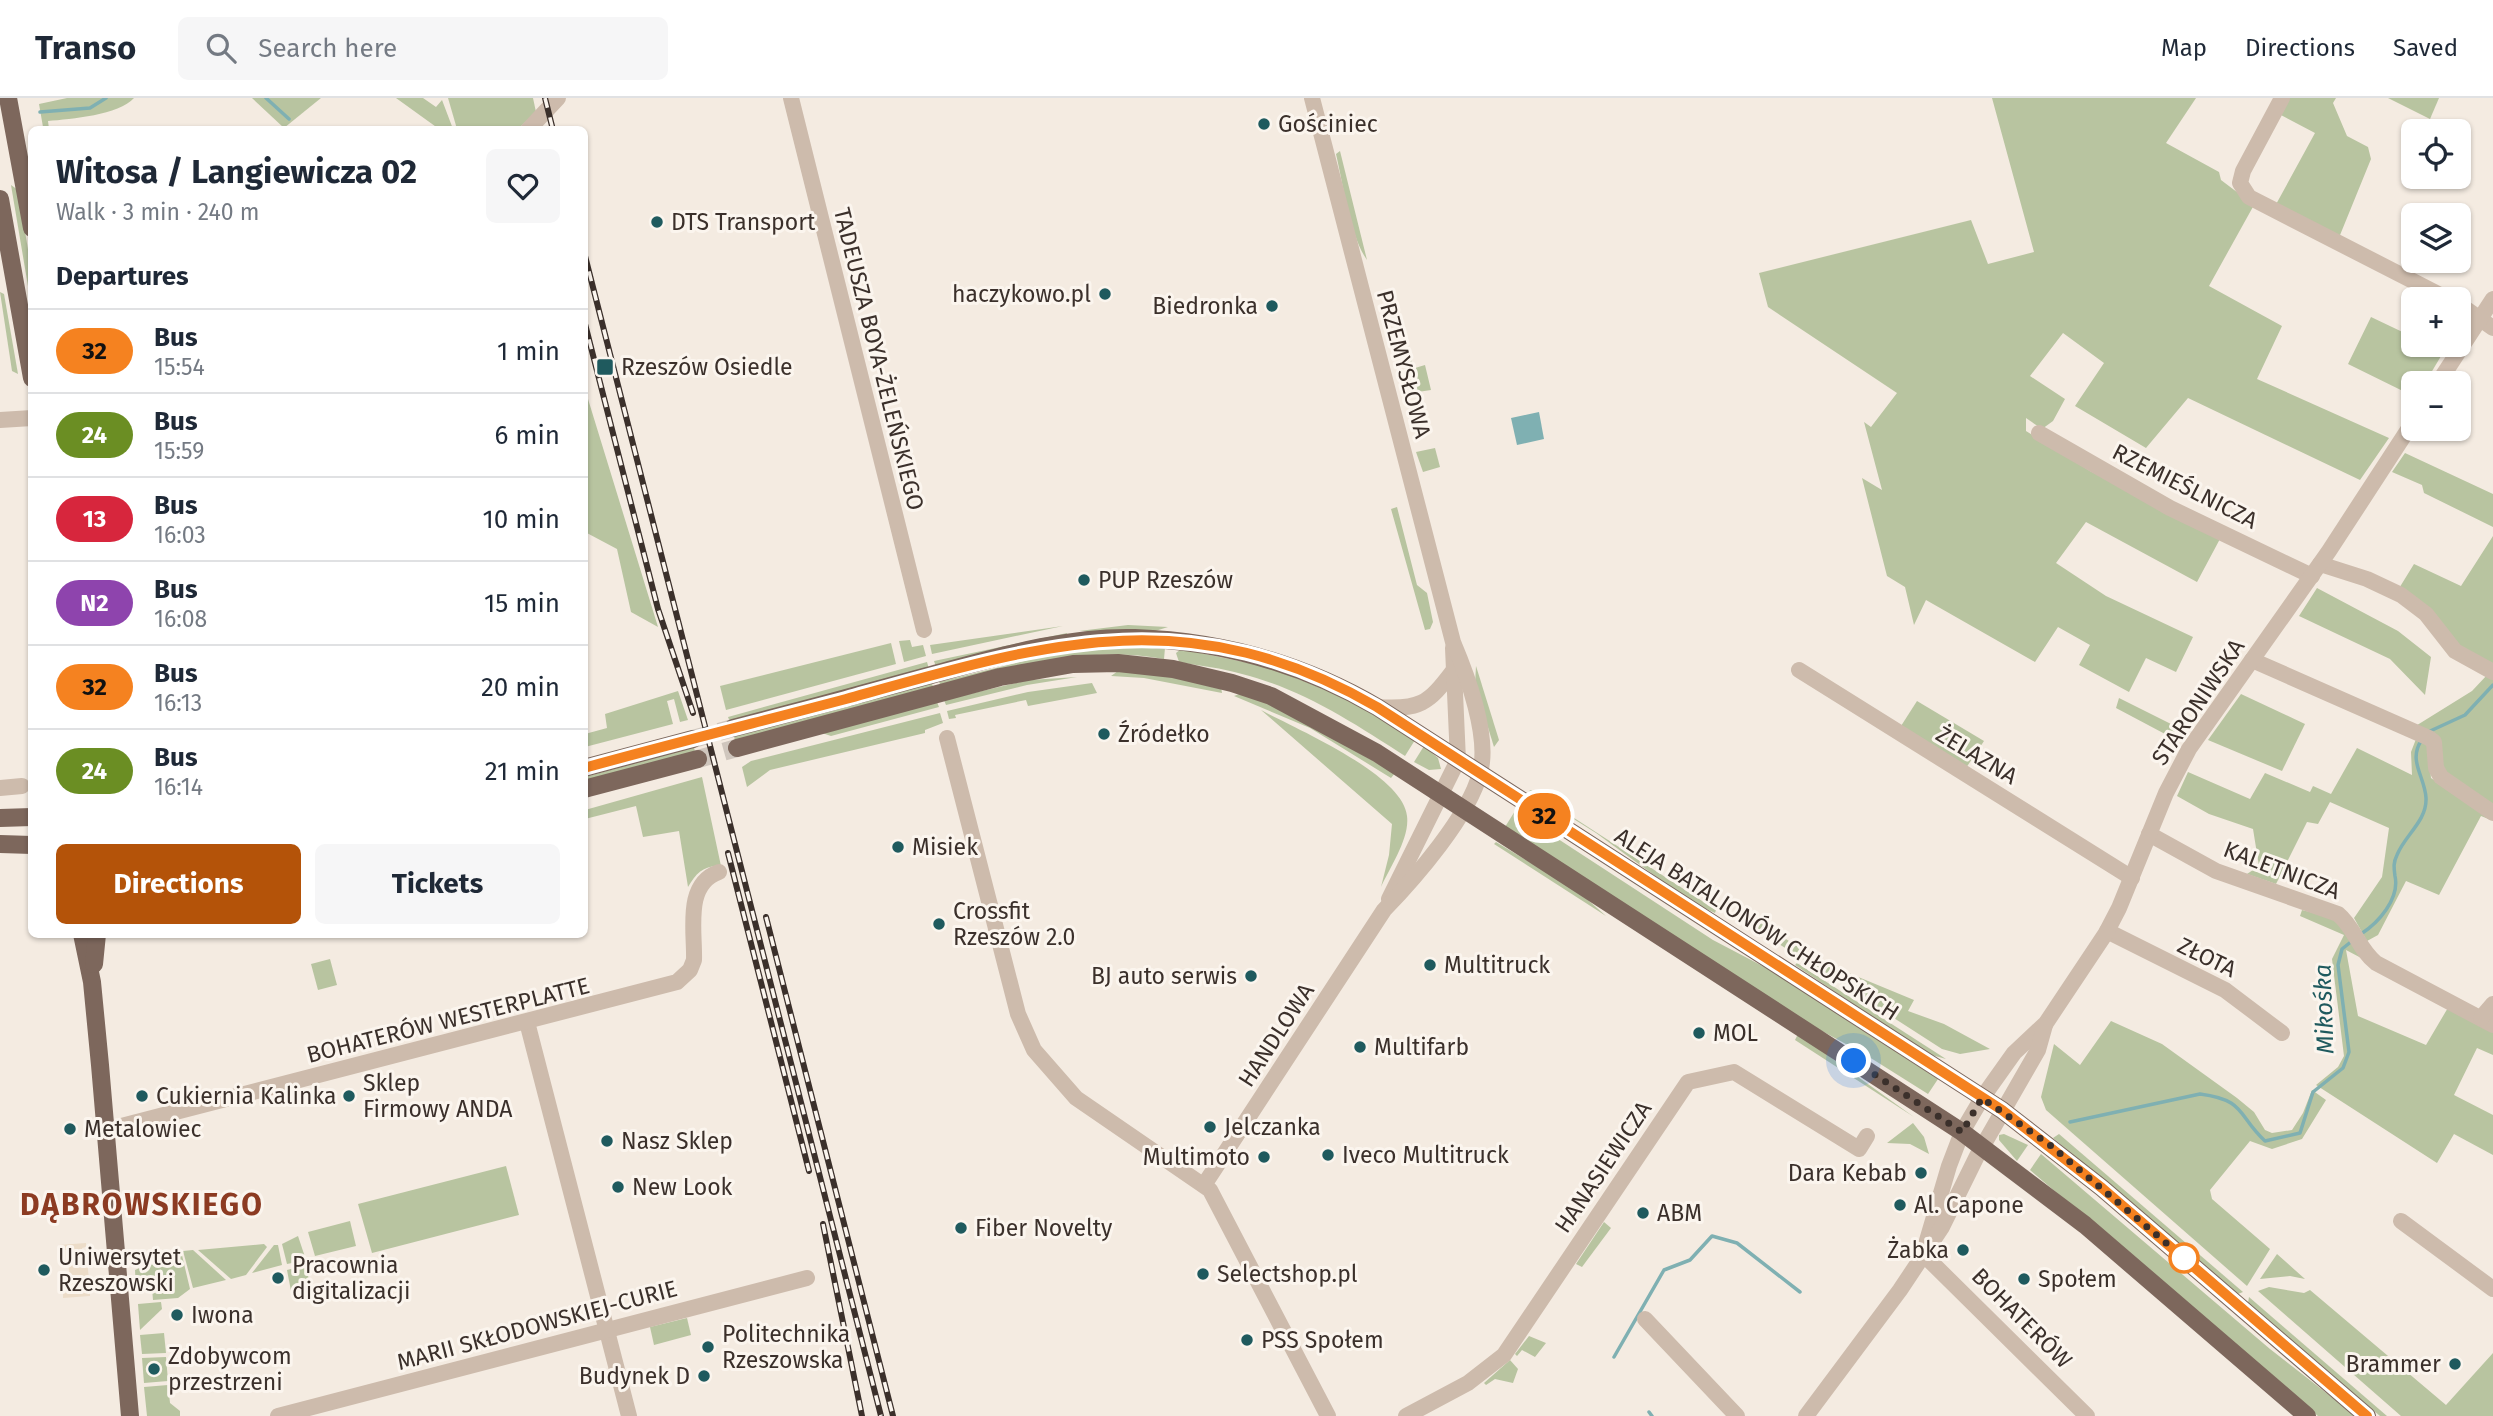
<!DOCTYPE html>
<meta charset="utf-8">
<style>
:root{--surface:#fff;--page:#f6f6f7;--text:#1f2937;--muted:#747a83;--line:#e0e1e3;--accent:#b45309}
body{margin:0;font-family:"Fira Sans",sans-serif;background:var(--page);color:var(--text);height:100vh;display:flex;flex-direction:column;font-size:26px;white-space:nowrap}
*{box-sizing:border-box;margin:0}
p{font-size:23px;color:var(--muted)}
.icon{flex:none;width:38px;height:38px;fill:none;stroke:currentColor;stroke-width:2;stroke-linecap:round;stroke-linejoin:round}
.map{position:relative;flex:1;overflow:hidden}
.sheet{position:absolute;left:28px;top:28px;width:560px;height:812px;display:flex;flex-direction:column;background:var(--surface);border-radius:10px;box-shadow:0 2px 5px #0004}
.sheet>*{flex:none}
.badge{padding:0 14px;border-radius:23px;font-size:24px;line-height:46px}
.controls{position:absolute;left:2401px;top:21px;display:grid;gap:14px}
.controls a{display:grid;place-items:center;width:70px;height:70px;border-radius:10px;background:var(--surface);box-shadow:0 2px 5px #0004;font-size:35px}
.you{position:absolute;width:35px;height:35px;margin:-18px;border:5px solid #fff;border-radius:50%;background:#1a73e8;box-shadow:0 0 0 10px #1a73e833}
.map>.badge{position:absolute;translate:-50% -50%;box-shadow:0 0 0 4px #fff}
h2{padding:0 28px;font-size:26px;line-height:63px}
.round{display:grid;place-items:center;flex:none;width:74px;height:74px;border-radius:10px;background:var(--page)}
.summary{display:flex;align-items:center;justify-content:space-between;height:119px;padding:0 28px}
h1{font-size:33px;font-weight:700;line-height:52px}
.cta{display:flex;gap:14px;margin-top:auto;padding:14px 28px}
.cta a{flex:1;height:80px;border-radius:10px;background:var(--accent);color:#fff;font-size:28px;font-weight:700;line-height:80px;text-align:center}
.cta a+a{background:var(--page);color:var(--text)}
ul{padding:0;list-style:none}
li{display:flex;align-items:center;gap:21px;height:84px;padding:0 28px;border-top:2px solid var(--line)}
li div{flex:1}
li b{display:block;font-size:26px}
li em{font-style:normal}
li .badge{min-width:77px;font-weight:700;text-align:center}
header{display:flex;align-items:center;gap:42px;box-sizing:border-box;height:98px;padding:0 35px;background:var(--surface);border-bottom:2px solid var(--line)}
header strong{font-size:33px}
nav{display:flex;gap:38px;margin-inline-start:auto;font-size:24px}
.search{width:490px;height:63px;background:var(--page);display:flex;align-items:center;gap:18px;box-sizing:border-box;padding:0 24px;border-radius:10px;color:var(--muted);font-size:26px}
.map>svg:first-child{display:block}
.green{fill:#b8c4a0}
.plaza{fill:#ecdcc8}
.water{fill:#7fb0b2}
.lines{fill:none;stroke-linecap:round;stroke-linejoin:round}
.stream{stroke:#7fb0b2;stroke-width:3.5}
.major-tunnel{stroke:#cfc6bd;stroke-width:18;stroke-dasharray:18 9;stroke-linecap:butt}
.minor{stroke:#cdbbac;stroke-width:16}
.major{stroke:#7d675c;stroke-width:18}
.rail-casing{stroke:#3b302b;stroke-width:6}
.rail{stroke:#fbf5ee;stroke-width:3.5;stroke-dasharray:10;stroke-linecap:butt}
.line-casing{stroke:#fff;stroke-width:16}
.line{stroke:#f58220;stroke-width:10}
.walk{stroke:#3b302b;stroke-width:7;stroke-dasharray:0 12.6}
.poi-dot{fill:#1f5a5e;stroke:#fbf5ee;stroke-width:2.5}
.stop-dot{fill:#fff;stroke:#f58220;stroke-width:3.5}
.labels{text-anchor:middle;stroke-width:6;stroke-linejoin:round;paint-order:stroke}
.poi-label{font-size:23px;fill:#3b302b;stroke:#fbf5ee;text-anchor:start}
.street-label{font-size:23px;fill:#3b302b;stroke:#fbf5ee}
.water-label{font-size:24px;font-style:italic;fill:#1f5a5e;stroke:#fbf5ee}
.district-label{font-size:30px;font-weight:bold;letter-spacing:2px;fill:#8c3b22;stroke:#fbf5ee}
</style>
<header>
<strong>Transo</strong>
<div class="search"><svg class="icon" aria-label="search" viewBox="0 0 24 24"><circle cx="10" cy="10" r="6"/><path d="M15 15l6 6"/></svg>Search here</div>
<nav><a>Map</a><a>Directions</a><a>Saved</a></nav>
</header>
<div class="map">
<svg width="2493" height="1318" viewBox="0 0 2493 1318">
<rect width="100%" height="100%" fill="#f4ebe1"/>
<g class="green">
<path d="M67,0H134C119,17 71,21 48,23L49,31L43,29L39,6Z"/>
<polygon points="252,0 321,0 284,30"/>
<polygon points="396,0 423,0 436,9 442,2 453,31 439,31"/>
<polygon points="448,0 533,0 536,14 518,31 457,31"/>
<polygon points="1992,0 2196,0 2166,45 2219,74 2221,82 2254,107 2209,188 2282,228 2257,281 2389,340 2360,382 2188,300 2146,350 2075,308 2104,265 2063,235 2030,278 2065,301 2053,323 2042,331 2026,320 2026,333 2090,373 2221,439 2197,484 2086,424 2056,465 2106,498 2193,539 2176,574 2146,560 2129,594 2079,567 2090,547 2058,529 2035,564 1926,502 1914,527 1905,489 1887,478 1862,380 1882,392 1864,324 1871,329 1897,295 1768,209 1759,175 1971,122 1988,166 2034,154"/>
<polygon points="2288,0 2336,0 2333,5 2347,38 2368,49 2371,61 2338,142 2274,110 2315,35 2279,16"/>
<polygon points="2388,0 2439,0 2430,21"/>
<path d="M1340,53L1367,162C1350,138 1343,86 1336,56Z"/>
<polygon points="11,87 18,92 31,169 31,206"/>
<polygon points="0,194 4,196 18,276 12,273"/>
<polygon points="2371,219 2413,239 2413,247 2430,247 2444,253 2425,285 2413,285 2413,298 2348,266"/>
<polygon points="1410,260 1415,270 1425,267 1431,292 1411,295 1403,262"/>
<polygon points="584,290 588,301 658,529 631,514 617,451 585,434"/>
<polygon points="1435,350 1440,369 1423,374 1416,354"/>
<polygon points="2405,355 2493,396 2493,429 2424,395 2422,387 2392,374"/>
<polygon points="1397,409 1417,487 1427,495 1433,524 1430,531 1425,532 1391,411"/>
<polygon points="2493,438 2493,571 2474,561 2398,492 2414,466 2461,488"/>
<polygon points="2317,490 2398,533 2431,559 2425,597 2390,561 2299,518"/>
<polygon points="1128,527 1168,529 1152,534 1079,533"/>
<polygon points="1063,528 932,556 930,547"/>
<polygon points="1067,535 1066,538 936,569 934,563"/>
<polygon points="910,542 912,549 923,547 926,558 904,564 899,543"/>
<polygon points="891,545 896,566 726,612 720,588"/>
<path d="M1135,548L1165,550L1164,561C1088,547 1014,568 941,588L939,584L1056,555Z"/>
<path d="M1181,551L1268,569L1346,600L1415,642L1405,658C1354,625 1302,591 1242,576C1222,570 1200,568 1179,564L1176,555Z"/>
<polygon points="927,564 929,571 730,624 728,619"/>
<polygon points="1476,568 1499,642 1494,649 1475,587"/>
<polygon points="1118,573 1151,575 1221,589 1222,595 1144,580 1111,578"/>
<polygon points="2488,576 2493,579 2493,711 2449,680 2414,629 2472,593"/>
<polygon points="1077,579 1027,587 946,607 944,602 1029,582"/>
<polygon points="932,585 933,589 735,643 734,638"/>
<polygon points="1092,585 1097,595 1028,608 1026,602 955,617 956,620 949,621 947,613 1028,594"/>
<polygon points="678,593 688,622 680,624 674,601 667,603 673,626 585,649 585,636 607,630 605,616"/>
<polygon points="1242,595 1279,610 1395,675 1391,680 1310,630 1234,598"/>
<polygon points="2241,596 2305,626 2282,673 2208,642"/>
<polygon points="2119,600 2185,633 2172,653 2165,636 2116,610"/>
<polygon points="1917,603 1984,643 1966,670 1901,628"/>
<polygon points="937,604 939,609 831,638 822,635"/>
<path d="M1261,612C1296,631 1403,676 1407,718C1410,740 1390,769 1381,789L1389,757L1392,726Z"/>
<polygon points="940,615 943,625 925,632 925,635 770,672 747,689 742,669 751,663"/>
<polygon points="2416,641 2428,644 2431,680 2491,722 2481,718 2439,797 2406,783 2378,837 2367,843 2354,820 2382,779 2389,730 2330,704 2318,726 2307,724 2276,786 2247,776 2259,768 2253,731 2209,716 2177,698 2188,674 2250,701 2265,675 2310,694 2313,688 2331,696 2357,650 2412,677 2411,654"/>
<polygon points="1424,648 1438,660 1441,671 1429,672 1414,664"/>
<polygon points="694,649 695,654 585,683 585,679"/>
<path d="M702,679L721,768C704,767 696,775 688,789L679,733L643,739L636,708L585,721V712Z"/>
<polygon points="1531,692 1716,812 1715,815 1691,804 1596,735 1529,693"/>
<polygon points="1515,713 1713,842 1772,873 1938,981 1928,996 1866,957 1800,921 1505,729"/>
<polygon points="1496,744 1579,794 1606,818 1494,746"/>
<polygon points="1740,812 1822,864 1914,902 1908,913 1944,926 1990,951 1960,956 1942,951 1779,846 1739,817"/>
<polygon points="2302,812 2335,820 2365,862 2346,852 2358,918 2426,947 2449,908 2493,933 2493,957 2477,950 2454,997 2493,1017 2493,1057 2454,1036 2437,1065 2316,987 2338,969 2344,958 2332,861 2344,837 2300,818"/>
<polygon points="330,861 337,887 318,892 311,866"/>
<polygon points="1797,865 1946,961 1928,956 1795,867"/>
<polygon points="2111,923 2162,946 2237,1000 2254,1014 2265,1032 2272,1035 2292,1032 2303,1015 2312,992 2326,1002 2302,1041 2272,1051 2250,1043 2210,1092 2212,1101 2270,1151 2247,1188 2046,1012 2041,999 2054,946 2080,967"/>
<polygon points="1798,936 1914,1019 1795,942"/>
<polygon points="1913,1025 1924,1039 1929,1056 1910,1046 1887,1045"/>
<polygon points="2004,1036 2028,1047 2017,1063 1999,1042 1999,1037"/>
<polygon points="2059,1036 2243,1194 2238,1196 2053,1040"/>
<polygon points="2041,1056 2270,1251 2356,1318 2318,1318 2030,1072"/>
<polygon points="506,1068 519,1117 372,1155 358,1106"/>
<polygon points="350,1123 356,1148 315,1158 308,1134"/>
<polygon points="1604,1124 1611,1130 1582,1169 1576,1166"/>
<polygon points="298,1138 306,1162 287,1166 282,1146"/>
<polygon points="264,1146 267,1149 246,1177 231,1181 198,1152"/>
<polygon points="274,1147 278,1147 282,1167 252,1175"/>
<polygon points="193,1152 226,1182 193,1190 183,1153"/>
<polygon points="181,1153 190,1191 178,1200 153,1202 152,1190 136,1191 135,1172 146,1167 174,1165 173,1154"/>
<polygon points="2277,1156 2305,1181 2290,1178 2260,1181"/>
<polygon points="306,1167 310,1188 291,1193 287,1172"/>
<polygon points="2269,1189 2304,1195 2310,1192 2446,1307 2493,1255 2493,1318 2401,1318 2258,1193"/>
<polygon points="2249,1199 2387,1318 2380,1318 2248,1205"/>
<polygon points="161,1204 162,1211 140,1232 138,1206"/>
<polygon points="687,1220 691,1237 654,1247 650,1229"/>
<polygon points="164,1235 166,1255 142,1256 140,1237"/>
<polygon points="1529,1238 1546,1245 1535,1259 1522,1252 1517,1258 1515,1256"/>
<polygon points="166,1259 168,1283 144,1285 142,1260"/>
<polygon points="1510,1262 1518,1271 1513,1285 1495,1281 1486,1287 1484,1285"/>
<polygon points="168,1287 170,1305 180,1313 180,1318 147,1318 144,1289"/>
</g>
<polygon class="plaza" points="86,1145 86,1149 82,1150 83,1161 87,1161 89,1182 85,1182 85,1193 90,1193 90,1198 63,1200 63,1195 75,1194 74,1183 70,1183 68,1163 72,1162 72,1152 59,1152 59,1147"/>
<polygon class="water" points="1539,314 1544,341 1517,347 1511,320"/>
<g class="lines">
<g class="stream">
<polyline points="266,0 289,21"/>
<polyline points="40,14 90,10 106,0"/>
<polyline points="2428,634 2465,617 2493,587"/>
<path d="M2361,836C2378,825 2400,801 2395,778C2394,770 2393,765 2397,757C2405,737 2427,723 2426,700C2425,679 2408,663 2421,643"/>
<path d="M2070,1024L2200,996C2246,1002 2237,1017 2265,1043L2300,1035L2313,994L2343,970L2349,954L2338,867L2342,851L2352,843"/>
<polyline points="1614,1259 1664,1172 1690,1162 1712,1138 1737,1145 1800,1194"/>
<polyline points="1649,1314 1652,1318"/>
</g>
<g class="major-tunnel">
<polyline points="693,641 733,630"/>
<polyline points="698,661 737,650"/>
</g>
<g class="minor">
<polyline points="791,0 924,532"/>
<polyline points="2282,0 2243,73 2240,85 2249,99 2448,201"/>
<polyline points="528,32 558,0"/>
<polyline points="2459,206 2493,230"/>
<polyline points="2438,285 2493,201"/>
<polyline points="0,322 32,320"/>
<polyline points="2039,335 2170,410 2312,478"/>
<polyline points="2320,466 2367,481 2401,497 2426,516 2455,553 2493,574"/>
<polyline points="2252,562 2429,640 2434,644 2436,670 2441,679 2493,715"/>
<polyline points="1799,572 2132,780"/>
<path d="M1377,609C1420,612 1428,606 1453,573"/>
<polyline points="947,640 1018,916 1034,952 1076,1000 1210,1092 1328,1318"/>
<polyline points="0,690 22,688"/>
<path d="M2149,736L2216,773L2338,816C2355,830 2359,852 2376,865L2493,927"/>
<polyline points="1389,801 1458,662 1453,550"/>
<polyline points="2107,833 2225,892 2282,935"/>
<polyline points="2481,920 2493,906"/>
<polyline points="527,924 629,1318"/>
<path d="M106,1032L677,884L690,872L694,862C695,833 684,786 719,774"/>
<path d="M1204,1087L1384,812C1415,780 1469,718 1480,675C1490,639 1467,577 1453,544L1312,0"/>
<polyline points="2401,1123 2493,1191"/>
<polyline points="1923,1156 1949,1068 1962,1034 1982,1000 2014,955 2046,925 2106,835 2119,810 2166,695 2189,651 2329,453 2413,324"/>
<polyline points="1923,1156 2087,1318"/>
<polyline points="1645,1221 1737,1318"/>
<polyline points="278,1318 807,1180"/>
<polyline points="1406,1318 1468,1285 1504,1257 1688,984 1734,974 1859,1051 1867,1038"/>
<polyline points="1806,1318 1900,1192 1942,1129 1977,1058 2038,952 2045,927"/>
</g>
<g class="major">
<polyline points="8,0 32,130"/>
<polyline points="0,101 32,280"/>
<path d="M733,630C798,613 862,596 927,578C994,560 1065,538 1135,540C1220,543 1303,566 1377,609L2002,1012L2102,1090L2367,1318"/>
<polyline points="737,650 1000,579 1073,566 1118,565 1173,571 1232,585 1271,598 1377,655 1962,1034 2085,1127 2307,1318"/>
<polyline points="584,670 693,641"/>
<polyline points="584,691 698,661"/>
<polyline points="0,720 32,719"/>
<polyline points="0,746 32,747"/>
<polyline points="82,836 92,884 100,967 130,1318"/>
<polyline points="94,866 97,836"/>
</g>
<defs>
<g id="rail">
<polyline points="545,0 553,32"/>
<polyline points="584,154 881,1318"/>
<polyline points="584,222 658,511 693,615"/>
<polyline points="728,755 809,1073"/>
<polyline points="766,819 893,1318"/>
<polyline points="823,1126 862,1318"/>
</g>
</defs>
<use href="#rail" class="rail-casing"/>
<use href="#rail" class="rail"/>
</g>
<g class="lines">
<defs>
<path id="line" d="M584,670C671,646 759,624 846,601C1042,546 1187,499 1377,609L2002,1012L2102,1090L2367,1318"/>
</defs>
<use href="#line" class="line-casing"/>
<use href="#line" class="line"/>
<polyline class="walk" points="1854,963 1962,1034 1982,1000 2050,1047 2184,1160"/>
</g>
<g class="poi-dot">
<circle cx="1264" cy="26" r="7"/>
<circle cx="657" cy="124" r="7"/>
<circle cx="1105" cy="196" r="7"/>
<circle cx="1272" cy="208" r="7"/>
<rect x="596" y="260" width="18" height="18" rx="3.5"/>
<circle cx="1084" cy="482" r="7"/>
<circle cx="1104" cy="636" r="7"/>
<circle cx="898" cy="749" r="7"/>
<circle cx="939" cy="826" r="7"/>
<circle cx="1430" cy="867" r="7"/>
<circle cx="1251" cy="878" r="7"/>
<circle cx="1699" cy="935" r="7"/>
<circle cx="1360" cy="949" r="7"/>
<circle cx="142" cy="998" r="7"/>
<circle cx="349" cy="998" r="7"/>
<circle cx="1210" cy="1029" r="7"/>
<circle cx="70" cy="1031" r="7"/>
<circle cx="607" cy="1043" r="7"/>
<circle cx="1328" cy="1057" r="7"/>
<circle cx="1264" cy="1059" r="7"/>
<circle cx="1921" cy="1075" r="7"/>
<circle cx="618" cy="1089" r="7"/>
<circle cx="1900" cy="1107" r="7"/>
<circle cx="1643" cy="1115" r="7"/>
<circle cx="961" cy="1130" r="7"/>
<circle cx="1963" cy="1152" r="7"/>
<circle cx="44" cy="1172" r="7"/>
<circle cx="1203" cy="1176" r="7"/>
<circle cx="278" cy="1180" r="7"/>
<circle cx="2024" cy="1181" r="7"/>
<circle cx="177" cy="1217" r="7"/>
<circle cx="1247" cy="1242" r="7"/>
<circle cx="708" cy="1249" r="7"/>
<circle cx="2455" cy="1266" r="7"/>
<circle cx="154" cy="1271" r="7"/>
<circle cx="704" cy="1278" r="7"/>
</g>
<circle class="stop-dot" cx="2184" cy="1160" r="14"/>
<g class="labels">
<g class="poi-label">
<text x="1278" y="34">Gościniec</text>
<text x="671" y="132">DTS Transport</text>
<text x="1091" y="204" text-anchor="end">haczykowo.pl</text>
<text x="1258" y="216" text-anchor="end">Biedronka</text>
<text x="621" y="277">Rzeszów Osiedle</text>
<text x="1098" y="490">PUP Rzeszów</text>
<text x="1118" y="644">Źródełko</text>
<text x="912" y="757">Misiek</text>
<text x="953" y="821">Crossfit<tspan x="953" dy="26">Rzeszów 2.0</tspan></text>
<text x="1444" y="875">Multitruck</text>
<text x="1237" y="886" text-anchor="end">BJ auto serwis</text>
<text x="1713" y="943">MOL</text>
<text x="1374" y="957">Multifarb</text>
<text x="363" y="993">Sklep<tspan x="363" dy="26">Firmowy ANDA</tspan></text>
<text x="156" y="1006">Cukiernia Kalinka</text>
<text x="1224" y="1037">Jelczanka</text>
<text x="84" y="1039">Metalowiec</text>
<text x="621" y="1051">Nasz Sklep</text>
<text x="1342" y="1065">Iveco Multitruck</text>
<text x="1250" y="1067" text-anchor="end">Multimoto</text>
<text x="1907" y="1083" text-anchor="end">Dara Kebab</text>
<text x="632" y="1097">New Look</text>
<text x="1914" y="1115">Al. Capone</text>
<text x="1657" y="1123">ABM</text>
<text x="975" y="1138">Fiber Novelty</text>
<text x="1949" y="1160" text-anchor="end">Żabka</text>
<text x="58" y="1167">Uniwersytet<tspan x="58" dy="26">Rzeszowski</tspan></text>
<text x="292" y="1175">Pracownia<tspan x="292" dy="26">digitalizacji</tspan></text>
<text x="1217" y="1184">Selectshop.pl</text>
<text x="2038" y="1189">Społem</text>
<text x="191" y="1225">Iwona</text>
<text x="722" y="1244">Politechnika<tspan x="722" dy="26">Rzeszowska</tspan></text>
<text x="1261" y="1250">PSS Społem</text>
<text x="168" y="1266">Zdobywcom<tspan x="168" dy="26">przestrzeni</tspan></text>
<text x="2441" y="1274" text-anchor="end">Brammer</text>
<text x="690" y="1286" text-anchor="end">Budynek D</text>
</g>
<g class="street-label">
<text transform="translate(879 261) rotate(76)" y="8">TADEUSZA BOYA-ŻELEŃSKIEGO</text>
<text transform="translate(1404 266) rotate(75)" y="8">PRZEMYSŁOWA</text>
<text transform="translate(2185 388) rotate(27)" y="8">RZEMIEŚLNICZA</text>
<text transform="translate(2198 604) rotate(-56)" y="8">STARONIWSKA</text>
<text transform="translate(1977 657) rotate(31)" y="8">ŻELAZNA</text>
<text transform="translate(2282 772) rotate(21)" y="8">KALETNICZA</text>
<text transform="translate(1757 826) rotate(33)" y="8">ALEJA BATALIONÓW CHŁOPSKICH</text>
<text transform="translate(2207 859) rotate(26)" y="8">ZŁOTA</text>
<text transform="translate(448 922) rotate(-14)" y="8">BOHATERÓW WESTERPLATTE</text>
<text transform="translate(1276 937) rotate(-57)" y="8">HANDLOWA</text>
<text transform="translate(1603 1069) rotate(-56)" y="8">HANASIEWICZA</text>
<text transform="translate(2022 1220) rotate(45)" y="8">BOHATERÓW</text>
<text transform="translate(537 1227) rotate(-15)" y="8">MARII SKŁODOWSKIEJ-CURIE</text>
</g>
<g class="water-label">
<text transform="translate(2324 911) rotate(-92)" y="8">Mikośka</text>
</g>
<g class="district-label">
<text x="142" y="1117">DĄBROWSKIEGO</text>
</g>
</g>
</svg>
<div class="controls">
<a><svg class="icon" aria-label="locate" viewBox="0 0 24 24"><circle cx="12" cy="12" r="6"/><path d="M12 2v4M12 18v4M2 12h4M18 12h4"/></svg></a>
<a><svg class="icon" aria-label="layers" viewBox="0 0 24 24"><path d="M12 4l9 5-9 5-9-5zM3 14l9 5 9-5"/></svg></a>
<a>+</a>
<a>−</a>
</div>
<div class="you" style="left:1854px;top:963px"></div>
<b class="badge" style="left:1544px;top:718px;background:#f58220;color:#111">32</b>
<section class="sheet">
<div class="summary"><div><h1>Witosa / Langiewicza 02</h1><p>Walk · 3 min · 240 m</p></div><a class="round"><svg class="icon" aria-label="heart" viewBox="0 0 24 24"><path d="M12 20l-8-8c-3-5 5-10 8-4 3-6 11-1 8 4z"/></svg></a></div>
<h2>Departures</h2>
<ul>
<li><span class="badge" style="background:#f58220;color:#111">32</span><div><b>Bus</b><p>15:54</p></div><em>1 min</em></li>
<li><span class="badge" style="background:#6b8e23;color:#fff">24</span><div><b>Bus</b><p>15:59</p></div><em>6 min</em></li>
<li><span class="badge" style="background:#d7263d;color:#fff">13</span><div><b>Bus</b><p>16:03</p></div><em>10 min</em></li>
<li><span class="badge" style="background:#8e44ad;color:#fff">N2</span><div><b>Bus</b><p>16:08</p></div><em>15 min</em></li>
<li><span class="badge" style="background:#f58220;color:#111">32</span><div><b>Bus</b><p>16:13</p></div><em>20 min</em></li>
<li><span class="badge" style="background:#6b8e23;color:#fff">24</span><div><b>Bus</b><p>16:14</p></div><em>21 min</em></li>
</ul>
<div class="cta"><a>Directions</a><a>Tickets</a></div>
</section>
</div>
